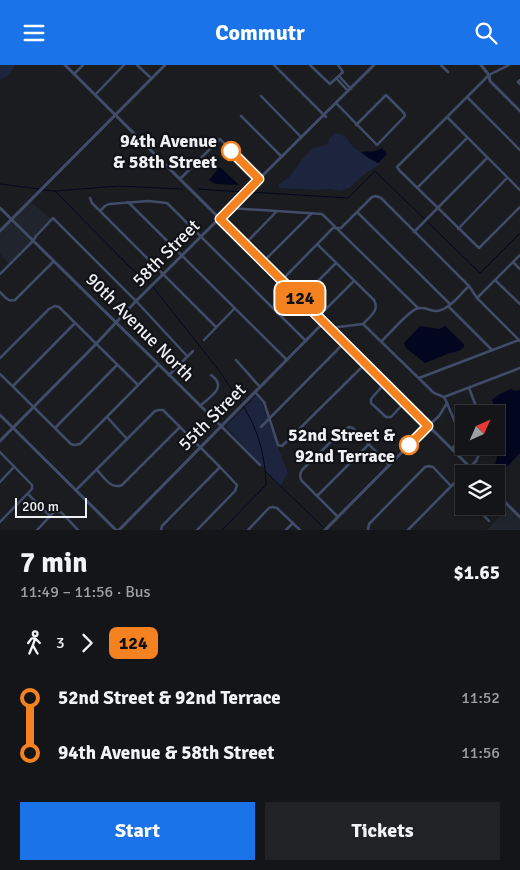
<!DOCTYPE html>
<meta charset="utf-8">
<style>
:root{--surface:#141518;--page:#212225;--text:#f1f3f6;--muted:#9d9fa2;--line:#333437;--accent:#1a73e8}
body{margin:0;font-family:Signika,sans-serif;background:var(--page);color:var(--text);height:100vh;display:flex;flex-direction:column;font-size:19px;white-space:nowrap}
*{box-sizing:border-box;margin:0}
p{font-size:16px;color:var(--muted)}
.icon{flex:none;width:28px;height:28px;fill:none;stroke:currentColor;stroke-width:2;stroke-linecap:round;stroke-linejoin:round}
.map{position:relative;height:465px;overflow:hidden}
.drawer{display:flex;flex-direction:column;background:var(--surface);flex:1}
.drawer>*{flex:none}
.badge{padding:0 10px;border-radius:8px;font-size:18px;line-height:32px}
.needle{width:32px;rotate:45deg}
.fabs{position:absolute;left:455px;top:340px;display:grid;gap:10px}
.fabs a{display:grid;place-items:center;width:50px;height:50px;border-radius:0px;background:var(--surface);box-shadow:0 2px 8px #0003,0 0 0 1px var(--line);font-size:25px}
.scale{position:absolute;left:15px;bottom:12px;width:72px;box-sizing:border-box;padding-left:5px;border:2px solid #eff0f3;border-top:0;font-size:14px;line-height:18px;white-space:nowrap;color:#eff0f3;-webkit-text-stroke:4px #111217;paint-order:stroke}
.map>.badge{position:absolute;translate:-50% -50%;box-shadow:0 0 0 2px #fff}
.legs{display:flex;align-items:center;gap:8px;height:55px;padding:0 20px;font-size:16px}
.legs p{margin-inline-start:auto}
.overview{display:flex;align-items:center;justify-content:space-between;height:85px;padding:0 20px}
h1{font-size:28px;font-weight:800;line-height:38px}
.action{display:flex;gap:10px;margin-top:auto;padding:10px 20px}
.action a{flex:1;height:58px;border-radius:0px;background:var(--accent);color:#fff;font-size:20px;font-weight:800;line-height:58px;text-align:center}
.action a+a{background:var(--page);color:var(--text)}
ul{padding:0 20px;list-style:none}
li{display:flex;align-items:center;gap:18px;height:55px;font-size:19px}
li i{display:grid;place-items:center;width:8px;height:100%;margin:0 6px;background:currentColor}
li i::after{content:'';width:12px;height:12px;margin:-6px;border:4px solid;border-radius:50%;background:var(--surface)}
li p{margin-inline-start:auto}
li:first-child i{background:linear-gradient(#0000 50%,currentColor 0)}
li:last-child i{background:linear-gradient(currentColor 50%,#0000 0)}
header{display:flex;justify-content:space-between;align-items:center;height:65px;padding:0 20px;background:var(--accent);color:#fff;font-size:22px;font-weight:800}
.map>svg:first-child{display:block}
.built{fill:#20242d}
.green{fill:#1c253d}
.water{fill:#02061e}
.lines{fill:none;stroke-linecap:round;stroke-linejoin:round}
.stream{stroke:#02061e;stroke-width:1}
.minor{stroke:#414c69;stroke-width:2.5}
.tertiary{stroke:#414c69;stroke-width:3}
.line-1-casing{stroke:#fff;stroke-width:11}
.line-1{stroke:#f58220;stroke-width:8}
.stop-1-dot{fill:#fff;stroke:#f58220;stroke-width:2.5}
.labels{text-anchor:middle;stroke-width:4.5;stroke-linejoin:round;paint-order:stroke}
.stop-label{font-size:18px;font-weight:bold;fill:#eff0f3;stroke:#111217;text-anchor:end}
.street-label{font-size:18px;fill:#eff0f3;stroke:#111217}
</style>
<header><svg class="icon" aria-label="menu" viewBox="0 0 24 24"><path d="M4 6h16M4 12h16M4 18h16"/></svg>Commutr<svg class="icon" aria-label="search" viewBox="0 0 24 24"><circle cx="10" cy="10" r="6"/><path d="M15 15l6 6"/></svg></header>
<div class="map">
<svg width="520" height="465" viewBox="0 0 520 465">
<rect width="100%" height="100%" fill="#1a1c20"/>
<g class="built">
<polygon points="31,137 51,154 35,170 33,173 14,154"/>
<polygon points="12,156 31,176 9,198 0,189 0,168"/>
<polygon points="508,441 520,454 520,465 487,465"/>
</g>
<g class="green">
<path d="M0,0H15C12,8 8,12 0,15Z"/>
<path d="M335,68C348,69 347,77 356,84C364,90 372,95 381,99L366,108L349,123L341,126L329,124L315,125L279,123V119L289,112L304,92L314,83L328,79L329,74Z"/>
<polygon points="256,331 262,337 268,354 259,363 261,364 268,356 288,408 280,422 226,361"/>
</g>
<g class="water">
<path d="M382,83L387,89L378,98L370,94L361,87C371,85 371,89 382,83Z"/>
<polygon points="220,102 239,120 216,119 209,115"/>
<polygon points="420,261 439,264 445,261 464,279 464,282 459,286 447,289 425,298 406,283 404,278"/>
<path d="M511,324L515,326L520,325V388C512,396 506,407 494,405L500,378L501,362L492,335L498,330Z"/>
</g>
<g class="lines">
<g class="stream">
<polyline points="0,119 39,124"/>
<polyline points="198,124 244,127"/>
<polyline points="43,125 55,126 119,121 182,124"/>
<polyline points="55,126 130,202 150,219"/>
<polyline points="250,127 348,133 375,106 480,208 520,168"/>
<polyline points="153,222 220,307 241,338"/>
<polyline points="266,407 323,462"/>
<path d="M222,465L266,420C265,391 259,366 243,341"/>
</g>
<g class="minor">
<polyline points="137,0 151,13"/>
<polyline points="274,0 326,52"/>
<polyline points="310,0 330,19 343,7 338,0"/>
<polyline points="441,0 448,7"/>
<polyline points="509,0 489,10 397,102 400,106 479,183 520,142"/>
<polyline points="74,9 83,0"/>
<polyline points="339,11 351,24"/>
<polyline points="337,14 348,26"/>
<polyline points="520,15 518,17 520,19"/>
<polyline points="95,30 124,0"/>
<polyline points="261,31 301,72"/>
<polyline points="467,32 520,85"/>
<polyline points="336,38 377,80 405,51 404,48 386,30 356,60"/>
<polyline points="241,51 282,92"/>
<polyline points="447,52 520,125"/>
<polyline points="180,114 220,74 259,114"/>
<polyline points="417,123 467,73"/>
<polyline points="90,133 92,138 216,262"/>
<polyline points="128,137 287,295"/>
<polyline points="230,143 322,149 418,243"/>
<polyline points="100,146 105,141 109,139 148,136 167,138 306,276"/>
<polyline points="357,147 450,239"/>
<polyline points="458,164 507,113"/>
<polyline points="414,167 487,93"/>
<polyline points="245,179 277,146"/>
<path d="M318,180L374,235C380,246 369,252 363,259"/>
<polyline points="263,197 312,148"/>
<polyline points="513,197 520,204"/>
<polyline points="0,209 33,176 36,171 53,153 136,236 187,291"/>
<polyline points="282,215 333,163 341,163 372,132 376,131 381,133 469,221 477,233 520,276"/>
<polyline points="495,215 520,239"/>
<path d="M0,227C5,232 8,237 15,235L54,196"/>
<polyline points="477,233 520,190"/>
<polyline points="300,234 336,198"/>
<polyline points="448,241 492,285"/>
<polyline points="318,252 354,216"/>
<polyline points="330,263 363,259 434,328 444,332 520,303"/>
<polyline points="204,275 235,243"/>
<path d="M382,276C389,269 408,247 416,244C423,241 428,245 435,246C449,246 460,229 469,221"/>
<polyline points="0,293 49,244 55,241 59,242 138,320"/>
<polyline points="236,295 260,322"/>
<polyline points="0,309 71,379 74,380 80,379 158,300"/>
<polyline points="169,310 193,286"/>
<polyline points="419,313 519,275"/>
<polyline points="385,318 371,334 371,338 386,352 391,352 405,337"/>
<polyline points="13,321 75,258"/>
<polyline points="469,323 479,349"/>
<polyline points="255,327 264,337 278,380 282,381 366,298"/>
<path d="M447,338C450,347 462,368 457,377C457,378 453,383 452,383"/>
<path d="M200,341C211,331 228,322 211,310"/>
<polyline points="107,352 127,374"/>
<polyline points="221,361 260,400"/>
<polyline points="428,361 439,351 447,338 444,332"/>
<polyline points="261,362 345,277"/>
<polyline points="55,363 117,300"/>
<polyline points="0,387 32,420 32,424 0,457"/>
<path d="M97,405C104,412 111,425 122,420L180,362"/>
<polyline points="0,417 14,402"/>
<polyline points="453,419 464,430"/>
<polyline points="76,425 155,346 159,345 163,345 220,402 237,420 235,426 197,465"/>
<polyline points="28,429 50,451"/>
<polyline points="317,431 369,379"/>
<polyline points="475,441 489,456"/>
<path d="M338,452L302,416C299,412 300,409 302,405L343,365L349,362L353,363L389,400"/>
<polyline points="37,465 54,447 61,447 78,465"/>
<polyline points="161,465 162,461 220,402"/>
<polyline points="248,465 269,443 273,442 277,443 300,465"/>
<polyline points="286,465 293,458"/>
<polyline points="368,465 369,459 425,402 429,401 433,402 451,421"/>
<polyline points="408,465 476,396 483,381"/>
</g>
<g class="tertiary">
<polyline points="65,0 477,409"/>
<polyline points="481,0 489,10 490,16 520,46"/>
<polyline points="0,143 221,361"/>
<polyline points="0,166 165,0"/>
<polyline points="0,350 116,465"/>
<polyline points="0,376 96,279 136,236 374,0"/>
<polyline points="496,428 520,452"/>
<polyline points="119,465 324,257"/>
<polyline points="325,465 428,361"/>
</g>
</g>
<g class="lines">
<defs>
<polyline id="line-1" points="231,86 259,114 220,154 428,361 409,380"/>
</defs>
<use href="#line-1" class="line-1-casing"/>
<use href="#line-1" class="line-1"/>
</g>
<g class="stop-1-dot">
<circle cx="231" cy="86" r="9"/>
<circle cx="409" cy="380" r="9"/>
</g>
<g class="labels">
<g class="stop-label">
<text x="217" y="82">94th Avenue<tspan x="217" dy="21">&amp; 58th Street</tspan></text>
<text x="395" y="376">52nd Street &amp;<tspan x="395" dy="21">92nd Terrace</tspan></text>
</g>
<g class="street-label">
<text transform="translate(166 188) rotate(-45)" y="6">58th Street</text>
<text transform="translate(140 262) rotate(45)" y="6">90th Avenue North</text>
<text transform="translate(212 352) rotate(-45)" y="6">55th Street</text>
</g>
</g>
</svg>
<div class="fabs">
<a><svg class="needle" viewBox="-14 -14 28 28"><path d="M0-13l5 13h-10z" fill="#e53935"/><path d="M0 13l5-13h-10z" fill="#9d9fa2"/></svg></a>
<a><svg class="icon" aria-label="layers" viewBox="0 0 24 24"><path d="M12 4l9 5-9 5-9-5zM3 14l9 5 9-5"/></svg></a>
</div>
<div class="scale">200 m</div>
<b class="badge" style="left:300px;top:233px;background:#f58220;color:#111">124</b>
</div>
<section class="drawer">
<div class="overview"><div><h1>7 min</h1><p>11:49 – 11:56 · Bus</p></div><b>$1.65</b></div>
<div class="legs"><svg class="icon" aria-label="walk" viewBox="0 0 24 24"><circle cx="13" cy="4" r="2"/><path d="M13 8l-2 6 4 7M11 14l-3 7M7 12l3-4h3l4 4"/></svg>3<svg class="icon" aria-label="forward" viewBox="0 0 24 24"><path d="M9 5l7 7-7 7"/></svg><b class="badge" style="background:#f58220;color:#111">124</b></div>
<ul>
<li><i style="color:#f58220"></i><b>52nd Street &amp; 92nd Terrace</b><p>11:52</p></li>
<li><i style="color:#f58220"></i><b>94th Avenue &amp; 58th Street</b><p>11:56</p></li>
</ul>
<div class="action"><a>Start</a><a>Tickets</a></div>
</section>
